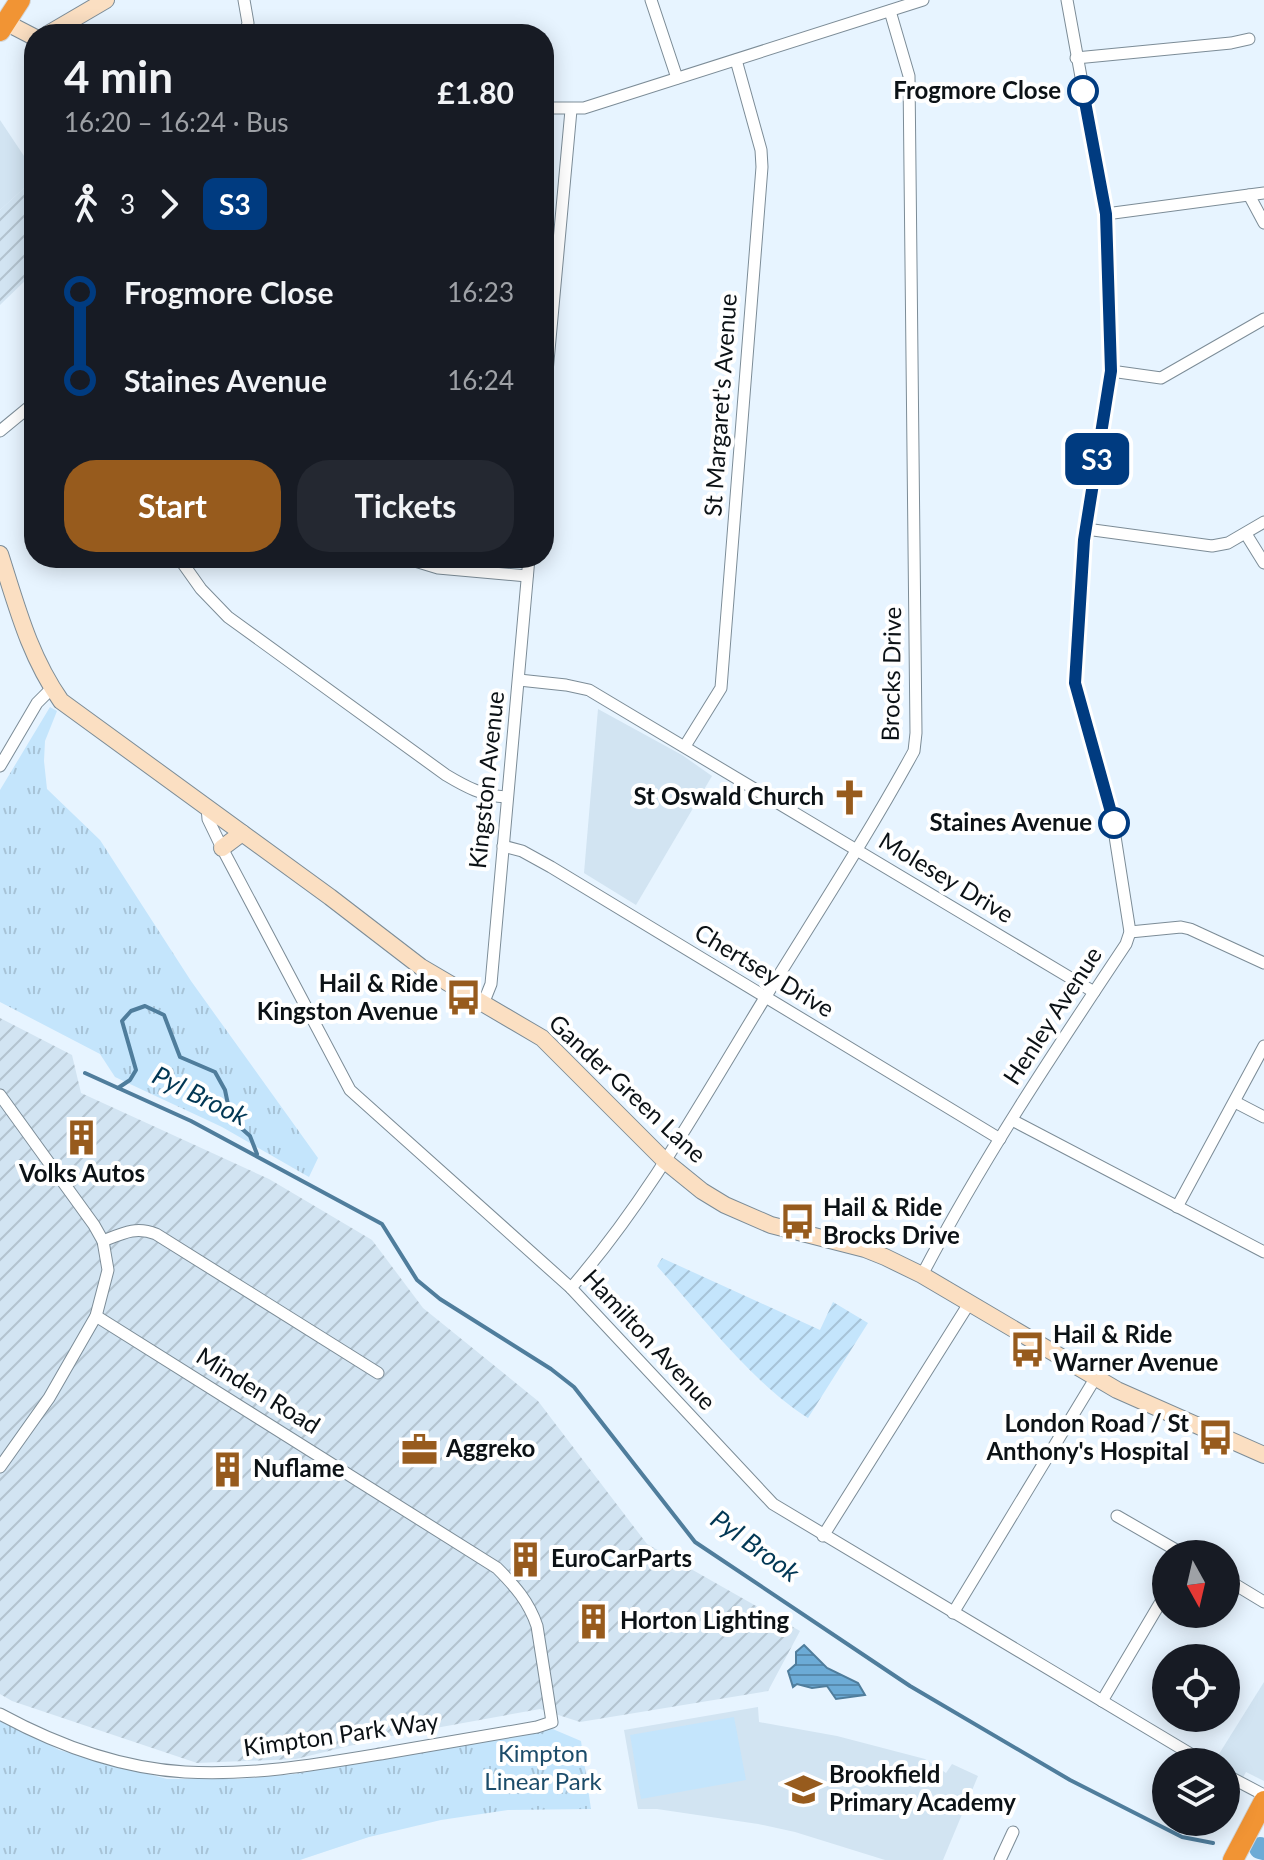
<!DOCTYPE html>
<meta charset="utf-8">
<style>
:root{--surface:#171b24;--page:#242831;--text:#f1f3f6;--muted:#9ea1a6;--accent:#975b1d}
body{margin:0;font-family:Lato,sans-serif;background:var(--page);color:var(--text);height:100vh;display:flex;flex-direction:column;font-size:30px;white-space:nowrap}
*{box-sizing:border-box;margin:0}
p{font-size:26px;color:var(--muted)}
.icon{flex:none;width:44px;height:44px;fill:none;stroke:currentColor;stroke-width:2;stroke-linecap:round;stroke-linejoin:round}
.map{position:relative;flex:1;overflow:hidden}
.side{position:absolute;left:24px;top:24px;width:530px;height:544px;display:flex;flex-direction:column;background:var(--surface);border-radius:32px;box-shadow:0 4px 20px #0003}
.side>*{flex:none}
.badge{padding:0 16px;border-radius:12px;font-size:28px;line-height:52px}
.needle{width:52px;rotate:172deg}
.fabs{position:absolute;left:1152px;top:1540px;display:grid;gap:16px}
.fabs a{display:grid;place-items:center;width:88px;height:88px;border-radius:50%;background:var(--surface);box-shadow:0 4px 20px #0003;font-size:40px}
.map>.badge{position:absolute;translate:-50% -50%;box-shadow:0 0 0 4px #fff}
.legs{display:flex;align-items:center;gap:12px;height:88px;padding:0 40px;font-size:26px}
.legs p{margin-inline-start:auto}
.summary{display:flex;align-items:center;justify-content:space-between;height:136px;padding:0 40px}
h1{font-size:44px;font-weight:700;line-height:60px}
.button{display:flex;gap:16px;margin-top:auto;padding:16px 40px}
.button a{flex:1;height:92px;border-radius:32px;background:var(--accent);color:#fff;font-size:32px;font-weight:700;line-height:92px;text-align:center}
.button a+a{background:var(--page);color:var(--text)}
ul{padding:0 40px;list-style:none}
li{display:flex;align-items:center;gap:28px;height:88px;font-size:30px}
li i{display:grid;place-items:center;width:12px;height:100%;margin:0 10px;background:currentColor}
li i::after{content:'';width:20px;height:20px;margin:-10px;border:6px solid;border-radius:50%;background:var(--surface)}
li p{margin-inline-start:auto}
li:first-child i{background:linear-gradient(#0000 50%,currentColor 0)}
li:last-child i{background:linear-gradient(currentColor 50%,#0000 0)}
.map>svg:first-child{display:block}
.built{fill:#d2e4f2}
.industrial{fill:url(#industrial-furrows)}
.grass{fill:url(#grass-tufts)}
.garden{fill:url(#garden-furrows)}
.pitch{fill:#c4e5fc}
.water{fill:url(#water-rules);stroke:#4f7d9c;stroke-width:2}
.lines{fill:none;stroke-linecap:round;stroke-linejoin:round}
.stream{stroke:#4f7d9c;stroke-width:4}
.river{stroke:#6cabd6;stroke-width:22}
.street-casing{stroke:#7c8c97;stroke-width:13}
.secondary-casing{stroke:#7c8c97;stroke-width:18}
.highway-casing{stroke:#d3d4d5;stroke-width:22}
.street{stroke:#fff;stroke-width:11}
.secondary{stroke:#fbdfc2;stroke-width:16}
.highway{stroke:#f19434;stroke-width:20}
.line-1-casing{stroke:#fff;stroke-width:18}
.line-1{stroke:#003b80;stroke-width:12}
.stop-1-dot{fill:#fff;stroke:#003b80;stroke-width:4}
.labels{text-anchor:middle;stroke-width:8;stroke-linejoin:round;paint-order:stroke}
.stop-label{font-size:24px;font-weight:bold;fill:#0c1216;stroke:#fff;text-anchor:end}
.street-label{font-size:24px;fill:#0c1216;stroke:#fff}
.poi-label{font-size:24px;font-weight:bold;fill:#0c1216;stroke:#fff;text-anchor:start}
.park-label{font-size:24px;fill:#1c4c6a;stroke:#fff}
.water-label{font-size:26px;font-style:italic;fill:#013754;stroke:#fff}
</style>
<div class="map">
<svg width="1264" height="1860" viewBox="0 0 1264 1860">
<defs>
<pattern id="industrial-furrows" width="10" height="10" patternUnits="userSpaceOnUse" patternTransform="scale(2)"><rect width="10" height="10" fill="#d2e4f2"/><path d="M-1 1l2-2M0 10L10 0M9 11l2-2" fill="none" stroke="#b3c3cf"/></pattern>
<pattern id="grass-tufts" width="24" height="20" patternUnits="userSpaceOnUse" patternTransform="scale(2)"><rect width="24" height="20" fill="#c4e5fc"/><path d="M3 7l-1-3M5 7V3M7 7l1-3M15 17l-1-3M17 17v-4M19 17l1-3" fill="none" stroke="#a7c3d7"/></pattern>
<pattern id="garden-furrows" width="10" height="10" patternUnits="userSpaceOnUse" patternTransform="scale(2)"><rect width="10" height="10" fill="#c4e5fc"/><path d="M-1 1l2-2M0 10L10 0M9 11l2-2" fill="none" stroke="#a7c3d7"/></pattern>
<pattern id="water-rules" width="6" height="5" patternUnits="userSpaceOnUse" patternTransform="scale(2)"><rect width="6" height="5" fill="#6cabd6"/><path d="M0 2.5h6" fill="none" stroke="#578aad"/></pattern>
</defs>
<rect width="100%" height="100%" fill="#e7f4ff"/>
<g class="built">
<polygon points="0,120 34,171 34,179 0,210"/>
<polygon points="598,709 682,755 712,776 636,905 584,873"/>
<polygon points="1264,1682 1264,1781 1246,1772 1226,1808 1226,1762 1214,1762"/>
<polygon points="758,1707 759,1722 837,1736 925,1759 946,1773 952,1764 978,1776 943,1860 885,1860 795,1832 758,1824 657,1809 638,1809 624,1730"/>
</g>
<g class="industrial">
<polygon points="34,179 34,272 0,305 0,210"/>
<polygon points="0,1018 72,1055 81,1093 269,1179 372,1240 423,1308 538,1401 647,1544 800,1631 768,1691 580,1722 540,1709 386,1737 296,1759 197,1763 12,1701 0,1694"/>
</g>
<g class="grass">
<polygon points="50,707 57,711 45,741 44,761 47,789 100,840 191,981 318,1158 309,1177 222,1127 115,1077 100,1054 0,1002 0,790"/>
<polygon points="0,1717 59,1750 167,1779 238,1779 295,1774 548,1727 581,1741 591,1809 508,1810 441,1820 369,1837 300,1860 0,1860"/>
</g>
<path class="garden" d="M662,1258L820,1330L833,1302L868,1323L808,1418C754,1385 700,1314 657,1266Z"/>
<polygon class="pitch" points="734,1717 746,1780 641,1799 630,1735"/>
<polygon class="water" points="804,1645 827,1668 858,1683 865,1695 836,1699 827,1686 812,1688 797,1684 793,1687 788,1671 796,1664 796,1652"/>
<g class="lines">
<g class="stream">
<polyline points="85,1073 191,1121 382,1224 417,1280 440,1299 551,1369 574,1387 695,1542 910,1686 1070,1780 1182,1837 1213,1843"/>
<polyline points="118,1088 130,1080 136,1070 122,1021 131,1011 145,1006 164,1015 180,1057 215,1072 225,1090 231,1119 250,1136 257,1154"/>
</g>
<polyline class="river" points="1260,1848 1264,1849"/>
<defs>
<g id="street">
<polyline points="244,0 248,23 245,34"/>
<polyline points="651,0 677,78"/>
<polyline points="1076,58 1231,43 1249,39"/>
<polyline points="544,108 584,108 923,0"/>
<polyline points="1249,195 1264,223"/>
<polyline points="1106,214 1264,193"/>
<polyline points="1111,371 1161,378 1264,319"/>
<polyline points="544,405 571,110"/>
<polyline points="0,431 34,403"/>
<polyline points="1086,529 1212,546 1228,543 1264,522"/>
<polyline points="1246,534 1264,563"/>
<path d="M179,558L201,589L228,617L446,775C466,787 483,796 506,797"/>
<polyline points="405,558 438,568 527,576"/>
<polyline points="519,680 566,685 589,690 1094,992"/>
<polyline points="685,746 721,688 762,167 761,150 736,60"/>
<polyline points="0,766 37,703 52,688"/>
<polyline points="207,807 208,819 222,848 350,1090 571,1288 773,1504 1204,1762"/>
<polyline points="503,846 522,851 551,867 1000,1139"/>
<polyline points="1130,932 1181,927 1190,929 1264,963"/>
<polyline points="483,1004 491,984 529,558"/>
<polyline points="0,1095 94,1225 103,1241 108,1270 96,1316 49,1398 0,1467"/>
<polyline points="1235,1102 1264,1117"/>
<polyline points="1012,1120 1264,1252"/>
<polyline points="1177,1207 1264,1046"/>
<path d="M103,1241C123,1233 136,1226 156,1234L378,1373"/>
<path d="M922,1275C982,1160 1054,1052 1126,944L1130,932L1109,798L1075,683L1084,540L1111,371V350L1106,214L1067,0"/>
<path d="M571,1288C647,1201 703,1099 763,1001C814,918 867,837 914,751L916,733L909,76L890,11"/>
<polyline points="1117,1516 1183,1554"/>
<polyline points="823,1536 970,1302"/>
<polyline points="1226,1579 1264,1602"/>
<polyline points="953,1613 1096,1377"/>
<polyline points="1102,1701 1166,1593"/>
<path d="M0,1714C57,1745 120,1768 185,1772C253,1776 320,1764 386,1753C436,1744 487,1736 537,1727L552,1722L537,1626C529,1602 515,1586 497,1568L96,1316"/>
<polyline points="1226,1775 1264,1795"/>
<polyline points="1000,1860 1013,1832"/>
</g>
<g id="secondary">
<polyline points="5,22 34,37"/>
<polyline points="48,34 106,0"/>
<path d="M0,554C17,607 29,655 61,701L330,897L421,967L542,1038L665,1161L702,1191L725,1205L771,1225L865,1249L885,1257L922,1275L1117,1390L1264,1455"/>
<polyline points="222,848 242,833"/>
</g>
<g id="highway">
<polyline points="0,31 20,0"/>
<polyline points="1233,1860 1264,1801"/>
</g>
</defs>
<use href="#street" class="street-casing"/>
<use href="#secondary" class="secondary-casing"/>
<use href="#highway" class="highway-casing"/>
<use href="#street" class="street"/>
<use href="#secondary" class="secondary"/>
<use href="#highway" class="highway"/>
</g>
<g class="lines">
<defs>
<polyline id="line-1" points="1083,91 1106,214 1111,371 1084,540 1075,683 1114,823"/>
</defs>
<use href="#line-1" class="line-1-casing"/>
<use href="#line-1" class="line-1"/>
</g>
<defs>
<symbol id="church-bare" viewBox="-9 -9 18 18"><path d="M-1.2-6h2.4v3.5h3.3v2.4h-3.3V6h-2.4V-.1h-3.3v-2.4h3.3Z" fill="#975b1d" stroke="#fff" stroke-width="2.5" paint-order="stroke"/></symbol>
<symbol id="bus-bare" viewBox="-9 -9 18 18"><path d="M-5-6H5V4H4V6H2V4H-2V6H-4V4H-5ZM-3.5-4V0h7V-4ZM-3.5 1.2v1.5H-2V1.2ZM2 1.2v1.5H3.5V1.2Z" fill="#975b1d" stroke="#fff" stroke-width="2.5" paint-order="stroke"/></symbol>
<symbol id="building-bare" viewBox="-9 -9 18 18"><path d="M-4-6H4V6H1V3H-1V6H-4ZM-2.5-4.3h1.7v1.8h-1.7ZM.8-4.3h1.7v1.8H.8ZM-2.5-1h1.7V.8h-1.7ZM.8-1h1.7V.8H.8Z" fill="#975b1d" stroke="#fff" stroke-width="2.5" paint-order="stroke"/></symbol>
<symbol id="office-bare" viewBox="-9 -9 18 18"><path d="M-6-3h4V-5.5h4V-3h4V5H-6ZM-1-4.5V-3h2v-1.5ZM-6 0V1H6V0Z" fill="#975b1d" stroke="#fff" stroke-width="2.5" paint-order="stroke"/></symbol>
<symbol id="school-bare" viewBox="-9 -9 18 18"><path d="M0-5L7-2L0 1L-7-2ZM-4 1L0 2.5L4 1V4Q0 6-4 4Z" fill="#975b1d" stroke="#fff" stroke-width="2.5" paint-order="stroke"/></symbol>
</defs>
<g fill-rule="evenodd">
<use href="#church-bare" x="824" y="772" width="51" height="51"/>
<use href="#bus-bare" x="438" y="972" width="51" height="51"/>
<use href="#building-bare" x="56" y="1112" width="51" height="51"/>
<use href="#bus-bare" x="772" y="1196" width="51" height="51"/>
<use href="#bus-bare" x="1002" y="1324" width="51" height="51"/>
<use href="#bus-bare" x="1190" y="1412" width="51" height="51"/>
<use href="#office-bare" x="394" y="1424" width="51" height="51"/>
<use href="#building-bare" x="202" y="1444" width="51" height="51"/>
<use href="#building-bare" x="500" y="1534" width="51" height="51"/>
<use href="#building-bare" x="568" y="1596" width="51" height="51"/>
<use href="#school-bare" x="778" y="1764" width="51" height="51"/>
</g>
<g class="stop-1-dot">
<circle cx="1083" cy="91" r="14"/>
<circle cx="1114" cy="823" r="14"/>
</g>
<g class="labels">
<g class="stop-label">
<text x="1061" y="99">Frogmore Close</text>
<text x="1092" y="831">Staines Avenue</text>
</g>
<g class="street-label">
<text transform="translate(721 405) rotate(-86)" y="8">St Margaret's Avenue</text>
<text transform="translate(892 674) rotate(-89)" y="8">Brocks Drive</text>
<text transform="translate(487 780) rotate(-84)" y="8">Kingston Avenue</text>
<text transform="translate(946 878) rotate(31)" y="8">Molesey Drive</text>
<text transform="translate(764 971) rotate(31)" y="8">Chertsey Drive</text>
<text transform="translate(1053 1016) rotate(-57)" y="8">Henley Avenue</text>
<text transform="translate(627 1089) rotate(43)" y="8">Gander Green Lane</text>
<text transform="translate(649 1340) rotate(47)" y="8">Hamilton Avenue</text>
<text transform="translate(258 1391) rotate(32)" y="8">Minden Road</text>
<text transform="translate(341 1735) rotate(-8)" y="8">Kimpton Park Way</text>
</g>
<g class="poi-label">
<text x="824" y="805" text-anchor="end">St Oswald Church</text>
<text x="438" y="992" text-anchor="end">Hail &amp; Ride<tspan x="438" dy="28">Kingston Avenue</tspan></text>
<text x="82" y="1182" text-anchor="middle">Volks Autos</text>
<text x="823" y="1216">Hail &amp; Ride<tspan x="823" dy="28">Brocks Drive</tspan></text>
<text x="1053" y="1343">Hail &amp; Ride<tspan x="1053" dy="28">Warner Avenue</tspan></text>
<text x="1189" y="1432" text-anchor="end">London Road / St<tspan x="1189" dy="28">Anthony's Hospital</tspan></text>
<text x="446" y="1457">Aggreko</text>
<text x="253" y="1477">Nuflame</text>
<text x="551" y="1567">EuroCarParts</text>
<text x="620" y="1629">Horton Lighting</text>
<text x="829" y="1783">Brookfield<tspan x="829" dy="28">Primary Academy</tspan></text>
</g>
<g class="park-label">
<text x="543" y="1762">Kimpton<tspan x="543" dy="28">Linear Park</tspan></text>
</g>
<g class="water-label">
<text transform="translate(200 1096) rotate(26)" y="9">Pyl Brook</text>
<text transform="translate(755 1546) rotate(36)" y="9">Pyl Brook</text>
</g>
</g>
</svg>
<div class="fabs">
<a><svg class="needle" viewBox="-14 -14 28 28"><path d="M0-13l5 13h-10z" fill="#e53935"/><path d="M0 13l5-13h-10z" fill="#9ea1a6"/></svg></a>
<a><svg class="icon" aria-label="locate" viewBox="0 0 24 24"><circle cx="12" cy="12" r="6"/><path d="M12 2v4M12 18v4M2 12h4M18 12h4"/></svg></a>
<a><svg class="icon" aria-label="layers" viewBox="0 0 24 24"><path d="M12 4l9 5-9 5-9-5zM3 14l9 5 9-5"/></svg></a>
</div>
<b class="badge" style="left:1097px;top:459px;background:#003b80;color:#fff">S3</b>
<section class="side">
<div class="summary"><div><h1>4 min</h1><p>16:20 – 16:24 · Bus</p></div><b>£1.80</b></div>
<div class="legs"><svg class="icon" aria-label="walk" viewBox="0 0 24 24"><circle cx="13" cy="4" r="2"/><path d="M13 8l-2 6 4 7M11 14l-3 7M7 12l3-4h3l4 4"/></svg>3<svg class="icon" aria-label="forward" viewBox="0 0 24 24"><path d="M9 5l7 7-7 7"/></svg><b class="badge" style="background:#003b80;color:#fff">S3</b></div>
<ul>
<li><i style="color:#003b80"></i><b>Frogmore Close</b><p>16:23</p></li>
<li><i style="color:#003b80"></i><b>Staines Avenue</b><p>16:24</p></li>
</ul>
<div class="button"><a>Start</a><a>Tickets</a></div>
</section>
</div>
